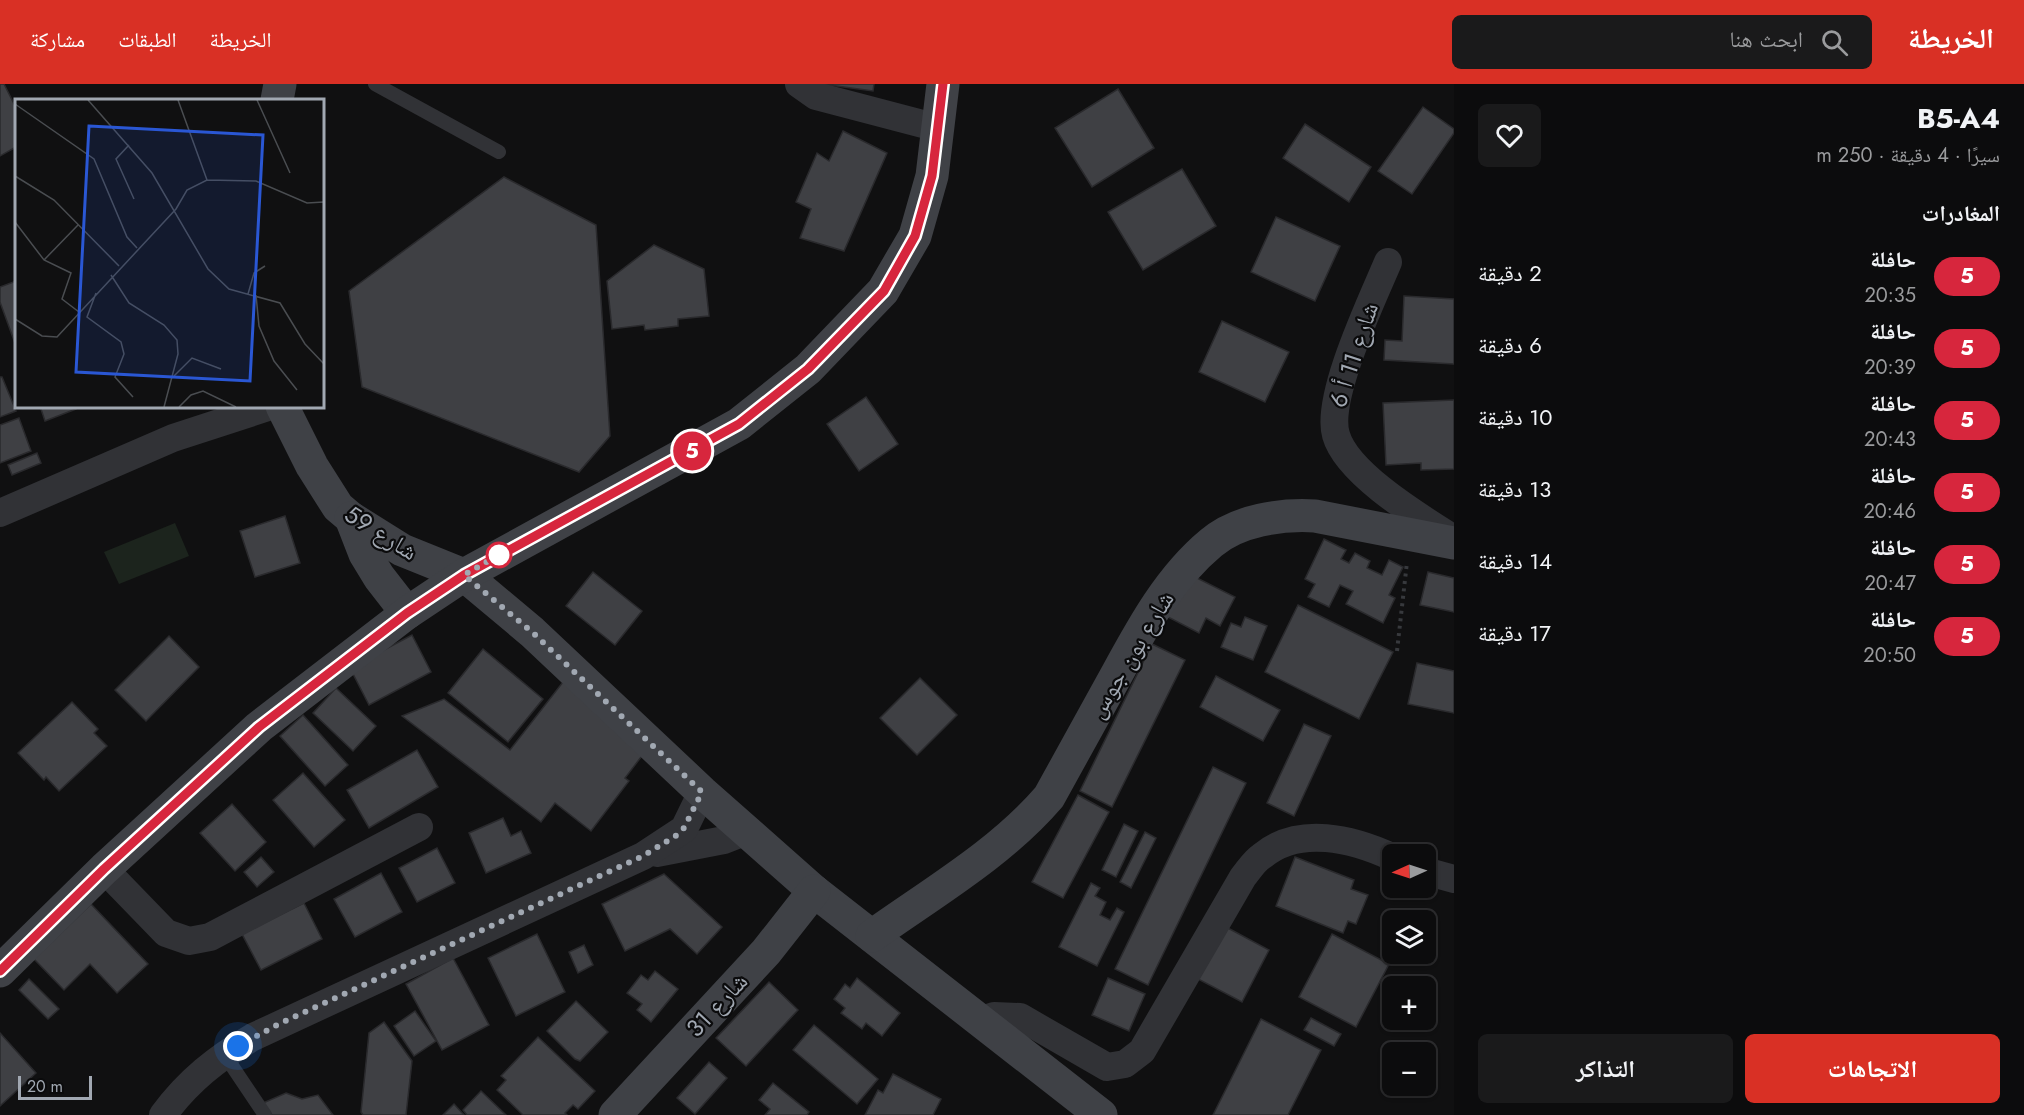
<!DOCTYPE html>
<html lang="ar">
<meta charset="utf-8">
<style>
:root{--surface:#0c0c0d;--page:#1a1a1b;--text:#f1f3f6;--muted:#9a9b9d;--line:#2c2c2e;--accent:#d93025}
body{margin:0;font-family:Jost,"Noto Naskh Arabic",sans-serif;background:var(--page);color:var(--text);direction:rtl;height:100vh;display:flex;flex-direction:column;font-size:22px;white-space:nowrap}
*{box-sizing:border-box;margin:0}
p{font-size:20px;color:var(--muted)}
.icon{flex:none;width:33px;height:33px;fill:none;stroke:currentColor;stroke-width:2;stroke-linecap:round;stroke-linejoin:round}
.map{position:relative;flex:1;overflow:hidden;direction:ltr}
.details{display:flex;flex-direction:column;background:var(--surface);width:570px}
.details>*{flex:none}
.badge{padding:0 12px;border-radius:20px;font-size:21px;line-height:39px}
.needle{width:39px;rotate:267deg}
.buttons{position:absolute;left:1382px;top:760px;display:grid;gap:12px}
.buttons a{display:grid;place-items:center;width:54px;height:54px;border-radius:9px;background:var(--surface);box-shadow:0 2px 4px #0004,0 0 0 2px var(--line);font-size:30px}
.scale{position:absolute;left:18px;bottom:15px;width:74px;box-sizing:border-box;padding-left:6px;border:3px solid #a1a8b2;border-top:0;font-size:16px;line-height:21px;white-space:nowrap;color:#a1a8b2;-webkit-text-stroke:4px #0b0b0c;paint-order:stroke}
.you{position:absolute;width:30px;height:30px;margin:-15px;border:4px solid #fff;border-radius:50%;background:#1a73e8;box-shadow:0 0 0 9px #1a73e833}
.map>.badge{position:absolute;translate:-50% -50%;box-shadow:0 0 0 3px #fff}
h2{padding:0 24px;font-size:22px;line-height:54px}
.round{display:grid;place-items:center;flex:none;width:63px;height:63px;border-radius:9px;background:var(--page)}
.head{display:flex;align-items:center;justify-content:space-between;height:102px;padding:0 24px}
h1{font-size:28px;font-weight:700;line-height:45px}
.button{display:flex;gap:12px;margin-top:auto;padding:12px 24px}
.button a{flex:1;height:69px;border-radius:9px;background:var(--accent);color:#fff;font-size:24px;font-weight:700;line-height:69px;text-align:center}
.button a+a{background:var(--page);color:var(--text)}
ul{padding:0;list-style:none}
li{display:flex;align-items:center;gap:18px;height:72px;padding:0 24px}
li div{flex:1}
li b{display:block;font-size:22px}
li em{font-style:normal}
li .badge{min-width:66px;font-weight:700;text-align:center}
header{display:flex;align-items:center;gap:36px;box-sizing:border-box;height:84px;padding:0 30px;background:var(--accent);color:#fff}
header strong{font-size:28px}
nav{display:flex;gap:33px;margin-inline-start:auto;font-size:21px}
.search{width:420px;height:54px;background:var(--page);display:flex;align-items:center;gap:15px;box-sizing:border-box;padding:0 21px;border-radius:9px;color:var(--muted);font-size:22px}
main{display:flex;flex:1;min-height:0}
.map>svg:first-child{display:block}
.green{fill:#1c241d}
.building{fill:#3f4044;stroke:#2a2a2d;stroke-width:1.5}
.lines{fill:none;stroke-linecap:round;stroke-linejoin:round}
.path{stroke:#37393d;stroke-width:4;stroke-dasharray:3 4.5;stroke-linecap:butt}
.lane{stroke:#313236;stroke-width:14}
.street{stroke:#313236;stroke-width:28}
.secondary{stroke:#3f4146;stroke-width:33}
.line-casing{stroke:#fff;stroke-width:14}
.line{stroke:#d7263d;stroke-width:9}
.walk{stroke:#a1a8b2;stroke-width:6;stroke-dasharray:0 10.8}
.stop-dot{fill:#fff;stroke:#d7263d;stroke-width:3}
.labels{text-anchor:middle;stroke-width:4.5;stroke-linejoin:round;paint-order:stroke}
.street-label{font-size:24px;fill:#a1a8b2;stroke:#0b0b0c}
.inset-road{fill:none;stroke:#4a4d51;stroke-width:1.5}
.view{fill:#2a57d4;fill-opacity:0.15;stroke:#2a57d4;stroke-width:3}
.inset-edge{fill:none;stroke:#a1a8b2;stroke-width:3}
</style>
<header>
<strong>الخريطة</strong>
<div class="search"><svg class="icon" aria-label="search" viewBox="0 0 24 24"><circle cx="10" cy="10" r="6"/><path d="M15 15l6 6"/></svg>ابحث هنا</div>
<nav><a>الخريطة</a><a>الطبقات</a><a>مشاركة</a></nav>
</header>
<main>
<section class="details">
<div class="head"><div><h1>B5-A4</h1><p>سيرًا · 4 دقيقة · 250 m</p></div><a class="round"><svg class="icon" aria-label="heart" viewBox="0 0 24 24"><path d="M12 20l-8-8c-3-5 5-10 8-4 3-6 11-1 8 4z"/></svg></a></div>
<h2>المغادرات</h2>
<ul>
<li><span class="badge" style="background:#d7263d;color:#fff">5</span><div><b>حافلة</b><p>20:35</p></div><em>2 دقيقة</em></li>
<li><span class="badge" style="background:#d7263d;color:#fff">5</span><div><b>حافلة</b><p>20:39</p></div><em>6 دقيقة</em></li>
<li><span class="badge" style="background:#d7263d;color:#fff">5</span><div><b>حافلة</b><p>20:43</p></div><em>10 دقيقة</em></li>
<li><span class="badge" style="background:#d7263d;color:#fff">5</span><div><b>حافلة</b><p>20:46</p></div><em>13 دقيقة</em></li>
<li><span class="badge" style="background:#d7263d;color:#fff">5</span><div><b>حافلة</b><p>20:47</p></div><em>14 دقيقة</em></li>
<li><span class="badge" style="background:#d7263d;color:#fff">5</span><div><b>حافلة</b><p>20:50</p></div><em>17 دقيقة</em></li>
</ul>
<div class="button"><a>الاتجاهات</a><a>التذاكر</a></div>
</section>
<div class="map">
<svg width="1454" height="1031" viewBox="0 0 1454 1031">
<rect width="100%" height="100%" fill="#101011"/>
<polygon class="green" points="175,439 189,472 119,500 104,468"/>
<g class="building">
<polygon points="0,0 4,0 16,24 16,63 0,72"/>
<polygon points="822,0 874,0 873,7"/>
<polygon points="1118,5 1154,64 1092,103 1055,44"/>
<polygon points="1423,23 1454,45 1454,49 1412,110 1378,87"/>
<polygon points="1305,40 1371,83 1349,118 1283,74"/>
<polygon points="843,47 887,69 844,167 800,154 811,125 796,118 817,69 829,77"/>
<polygon points="1182,85 1216,142 1143,186 1108,128"/>
<polygon points="504,93 596,141 610,352 579,388 362,303 349,207"/>
<polygon points="1276,133 1340,162 1315,217 1251,188"/>
<polygon points="654,161 704,185 709,232 678,235 678,242 645,246 644,241 612,245 607,197"/>
<polygon points="16,197 16,262 0,218 0,203"/>
<polygon points="1404,212 1454,215 1454,280 1384,276 1385,256 1402,257"/>
<polygon points="1222,237 1289,268 1265,318 1199,288"/>
<polygon points="0,293 2,293 16,327 0,333"/>
<polygon points="866,313 898,360 859,387 827,340"/>
<polygon points="1454,316 1454,385 1421,386 1421,379 1386,381 1383,319"/>
<polygon points="40,322 75,322 76,325 45,337"/>
<polygon points="19,334 31,367 0,379 0,341"/>
<polygon points="37,369 41,379 12,391 8,381"/>
<polygon points="285,432 300,479 255,493 240,447"/>
<polygon points="1324,455 1346,466 1341,475 1349,479 1355,469 1370,477 1367,484 1382,491 1389,476 1403,483 1389,511 1395,514 1383,539 1346,520 1353,507 1340,501 1329,523 1308,513 1315,500 1305,495"/>
<polygon points="593,488 642,527 615,561 566,522"/>
<polygon points="1428,488 1454,494 1454,528 1420,521"/>
<polygon points="1187,489 1235,513 1220,542 1206,534 1199,549 1166,532"/>
<polygon points="1298,521 1393,568 1359,635 1265,588"/>
<polygon points="1245,533 1267,542 1253,576 1221,563 1231,539 1241,543"/>
<polygon points="412,551 431,588 369,621 350,584"/>
<polygon points="169,552 199,583 146,637 115,606"/>
<polygon points="1152,560 1185,576 1112,723 1080,707"/>
<polygon points="483,565 543,615 508,658 448,609"/>
<polygon points="1417,579 1454,587 1454,629 1408,620"/>
<polygon points="1216,592 1280,626 1263,657 1200,623"/>
<polygon points="920,594 957,631 917,671 880,634"/>
<polygon points="563,598 648,664 625,694 629,697 591,747 555,719 541,738 402,632 444,615 510,666"/>
<polygon points="336,604 376,642 353,667 313,629"/>
<polygon points="72,618 98,645 94,649 107,662 59,707 46,693 44,696 18,669"/>
<polygon points="303,631 348,681 325,702 280,652"/>
<polygon points="1304,640 1331,652 1294,732 1267,719"/>
<polygon points="417,666 438,703 369,744 347,706"/>
<polygon points="1213,683 1246,699 1148,901 1115,885"/>
<polygon points="303,689 345,736 314,763 273,716"/>
<polygon points="1078,711 1109,728 1063,814 1032,798"/>
<polygon points="232,720 266,758 235,787 200,749"/>
<polygon points="503,734 511,752 521,747 531,769 486,789 469,749"/>
<polygon points="1124,740 1138,747 1116,793 1102,786"/>
<polygon points="1145,748 1156,754 1131,804 1120,798"/>
<polygon points="437,764 455,799 417,818 399,784"/>
<polygon points="261,773 274,788 257,803 244,788"/>
<polygon points="1295,773 1354,796 1351,805 1368,811 1356,840 1348,837 1343,849 1276,822"/>
<polygon points="381,789 402,828 355,853 334,815"/>
<polygon points="664,790 722,843 697,870 670,845 625,867 602,820"/>
<polygon points="1091,799 1100,804 1095,812 1106,818 1100,831 1110,836 1117,824 1124,828 1097,882 1059,863"/>
<polygon points="304,819 322,855 261,886 242,850"/>
<polygon points="91,820 148,880 117,909 90,880 64,906 34,875"/>
<polygon points="1226,843 1269,866 1242,918 1198,895"/>
<polygon points="537,850 565,908 516,932 488,874"/>
<polygon points="1332,850 1389,880 1356,943 1299,913"/>
<polygon points="584,861 593,881 578,889 569,868"/>
<polygon points="453,874 489,941 442,966 406,900"/>
<polygon points="655,887 678,905 651,938 637,926 642,920 627,909 641,891 648,896"/>
<polygon points="857,894 900,929 882,952 866,939 862,945 841,929 845,924 834,915 845,900 850,904"/>
<polygon points="1108,894 1145,910 1129,947 1092,931"/>
<polygon points="29,895 59,925 48,935 19,906"/>
<polygon points="769,898 798,926 746,982 716,954"/>
<polygon points="576,917 608,948 580,977 575,975 547,947"/>
<polygon points="415,927 436,957 414,972 394,942"/>
<polygon points="1311,934 1341,950 1334,962 1304,946"/>
<polygon points="1261,935 1321,966 1288,1031 1213,1031"/>
<polygon points="384,938 412,977 406,1031 363,1031 361,1028 369,949"/>
<polygon points="814,941 878,995 857,1020 793,966"/>
<polygon points="0,949 36,989 0,1022"/>
<polygon points="538,953 595,1007 578,1025 573,1021 565,1029 567,1031 523,1031 497,1006 506,996 501,992"/>
<polygon points="709,978 727,994 695,1030 677,1014"/>
<polygon points="893,990 941,1015 933,1031 865,1031 878,1006 883,1009"/>
<polygon points="773,999 809,1028 807,1031 765,1031 770,1025 759,1016"/>
<polygon points="481,1007 506,1031 467,1031 463,1026"/>
<polygon points="286,1009 302,1015 318,1011 333,1031 272,1031 263,1019"/>
<polygon points="454,1020 464,1031 443,1031"/>
</g>
<g class="lines">
<polyline class="path" points="1397,567 1407,478"/>
<g class="lane">
<polyline points="375,0 499,68"/>
<polyline points="224,970 265,1031"/>
</g>
<g class="street">
<polyline points="799,0 816,12 938,44"/>
<path d="M1388,178C1372,216 1325,314 1336,351C1347,390 1421,434 1454,455"/>
<polyline points="0,429 173,354 271,322"/>
<polyline points="657,769 724,756 747,747"/>
<polyline points="104,785 166,849 189,857 210,853 419,743"/>
<polyline points="1425,787 1454,795"/>
<path d="M979,937L994,932L1020,933L1107,983L1125,980L1142,967L1243,793C1249,786 1254,777 1262,772C1299,741 1353,755 1392,773"/>
<path d="M163,1031C188,997 217,974 253,953L643,772L684,745L702,708"/>
</g>
<g class="secondary">
<polyline points="277,16 280,0"/>
<polyline points="282,322 312,382 338,423 351,434 402,466 464,491 532,548 702,708 814,807 1101,1031"/>
<polyline points="351,434 365,470 379,493 407,529"/>
<path d="M872,852C932,809 1000,770 1049,713C1072,671 1095,630 1118,588C1143,542 1170,493 1211,459C1238,436 1281,430 1315,432L1454,459"/>
<polyline points="0,887 104,785 259,643 407,529 464,491 739,340 808,285 883,207 915,152 932,92 943,0"/>
<polyline points="615,1031 766,868 814,807"/>
</g>
</g>
<g class="lines">
<defs>
<polyline id="line" points="0,887 104,785 259,643 407,529 464,491 739,340 808,285 884,207 915,152 932,92 943,0"/>
</defs>
<use href="#line" class="line-casing"/>
<use href="#line" class="line"/>
<polyline class="walk" points="238,962 279,940 643,772 677,751 684,744 702,708 532,548 464,491 504,468 499,471"/>
</g>
<circle class="stop-dot" cx="499" cy="471" r="12"/>
<g class="labels">
<g class="street-label">
<text transform="translate(1354 271) rotate(-72)" y="8">شارع 11 أ 6</text>
<text transform="translate(381 449) rotate(32)" y="8">شارع 59</text>
<text transform="translate(1131 571) rotate(-59)" y="8">شارع بون جوس</text>
<text transform="translate(717 921) rotate(-47)" y="8">شارع 31</text>
</g>
</g>
<g transform="translate(15 15)">
<rect width="309" height="309" fill="#101011"/>
<path class="inset-road" d="M73,1L137,74L193,170L214,190L265,204L290,245L309,265M163,1L192,81M242,1L275,74M0,5L79,60L112,138L122,149M114,46L101,60L119,100M0,77L39,101L104,167M0,123L29,161L56,174L47,200L64,213M29,161L63,126M96,176L114,204L149,226L162,241L163,255L149,308M81,194L72,218L106,243L109,255L100,278L118,298M233,195L239,174L250,167M241,196L244,227L259,262L282,291M0,220L27,237L42,238L161,110L172,91L192,81L241,82L292,104L309,103M159,277L177,259L206,270M164,308L176,296L188,292L221,308"/>
<path class="view" d="M74,27L248,36L235,282L61,273Z"/>
<rect width="309" height="309" class="inset-edge"/>
</g>
</svg>
<div class="buttons">
<a><svg class="needle" viewBox="-14 -14 28 28"><path d="M0-13l5 13h-10z" fill="#e53935"/><path d="M0 13l5-13h-10z" fill="#9a9b9d"/></svg></a>
<a><svg class="icon" aria-label="layers" viewBox="0 0 24 24"><path d="M12 4l9 5-9 5-9-5zM3 14l9 5 9-5"/></svg></a>
<a>+</a>
<a>−</a>
</div>
<div class="scale">20 m</div>
<div class="you" style="left:238px;top:962px"></div>
<b class="badge" style="left:692px;top:367px;background:#d7263d;color:#fff">5</b>
</div>
</main>
